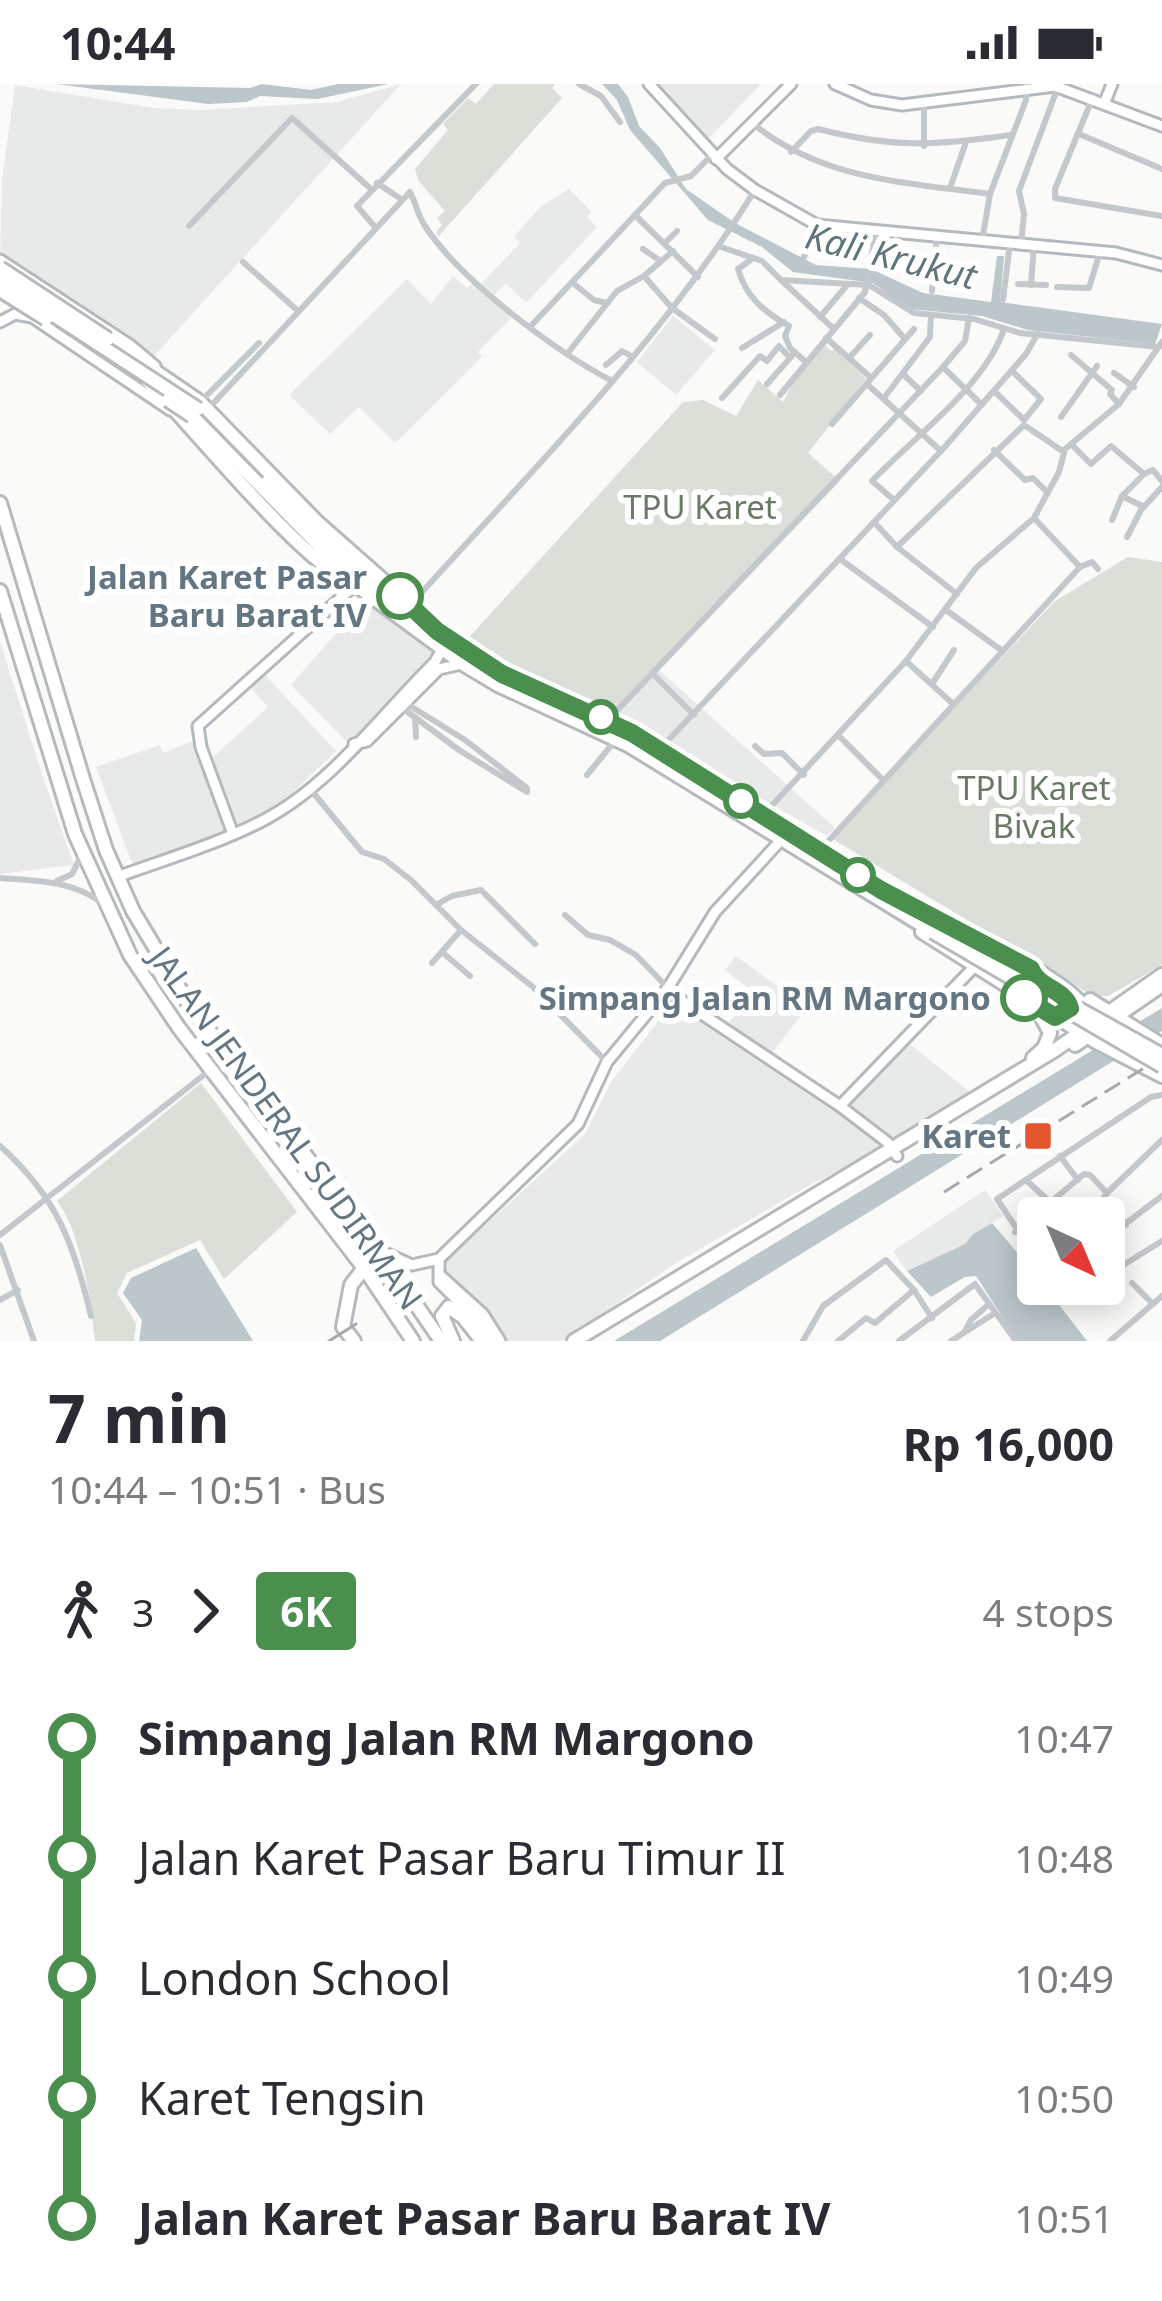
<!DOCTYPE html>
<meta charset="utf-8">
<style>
:root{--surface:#fff;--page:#f2f2f3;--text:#2b2b33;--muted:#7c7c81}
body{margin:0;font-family:"Noto Sans",sans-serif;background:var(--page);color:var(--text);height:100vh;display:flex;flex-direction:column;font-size:45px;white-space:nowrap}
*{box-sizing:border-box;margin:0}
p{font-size:39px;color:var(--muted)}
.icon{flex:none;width:66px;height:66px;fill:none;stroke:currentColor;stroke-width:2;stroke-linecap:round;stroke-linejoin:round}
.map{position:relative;height:1257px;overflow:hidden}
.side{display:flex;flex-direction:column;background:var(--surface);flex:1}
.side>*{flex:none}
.badge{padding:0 24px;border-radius:9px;font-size:42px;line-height:78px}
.needle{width:78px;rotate:136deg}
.tools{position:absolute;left:1017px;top:1113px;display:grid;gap:24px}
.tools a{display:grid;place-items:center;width:108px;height:108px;border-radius:12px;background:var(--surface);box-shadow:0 6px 30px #0003;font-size:60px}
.map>.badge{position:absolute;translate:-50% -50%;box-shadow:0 0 0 6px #fff}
.legs{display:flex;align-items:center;gap:18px;height:132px;padding:0 48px;font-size:39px}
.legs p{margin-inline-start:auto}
.overview{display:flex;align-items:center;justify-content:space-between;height:204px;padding:0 48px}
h1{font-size:66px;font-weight:700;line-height:90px}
ul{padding:0 48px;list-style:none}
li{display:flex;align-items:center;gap:42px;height:120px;font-size:45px}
li i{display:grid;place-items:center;width:18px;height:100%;margin:0 15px;background:currentColor}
li i::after{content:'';width:30px;height:30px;margin:-15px;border:9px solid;border-radius:50%;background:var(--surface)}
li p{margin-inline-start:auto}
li:first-child i{background:linear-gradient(#0000 50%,currentColor 0)}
li:last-child i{background:linear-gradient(currentColor 50%,#0000 0)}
.status{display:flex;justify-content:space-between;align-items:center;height:84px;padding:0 60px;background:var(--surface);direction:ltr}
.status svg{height:33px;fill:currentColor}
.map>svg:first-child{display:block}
.built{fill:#e8e9e9}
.green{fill:#dadfd7}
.water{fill:#bbc7cb}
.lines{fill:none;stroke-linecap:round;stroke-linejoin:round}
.secondary-casing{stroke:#b3babf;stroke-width:15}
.primary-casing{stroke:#b5babe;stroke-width:18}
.street{stroke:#c3c8cc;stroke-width:6}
.secondary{stroke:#fff;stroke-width:9}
.primary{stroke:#fff;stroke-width:12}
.tram{stroke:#a2aab0;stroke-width:3}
.rail{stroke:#a2aab0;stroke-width:3;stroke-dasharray:18 9;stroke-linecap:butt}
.primary-bridge-casing{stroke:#b5babe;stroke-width:18;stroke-linecap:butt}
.primary-bridge{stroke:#fff;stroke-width:12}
.line-1-casing{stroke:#fff;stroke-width:27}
.line-1{stroke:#4a8f4e;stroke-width:18}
.stop-1-dot{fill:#fff;stroke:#4a8f4e;stroke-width:6}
.poi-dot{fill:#e4572e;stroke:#fff;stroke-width:4.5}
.labels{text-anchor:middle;stroke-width:12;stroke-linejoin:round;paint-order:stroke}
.park-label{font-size:33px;fill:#687a64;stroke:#fff}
.stop-label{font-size:33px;font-weight:bold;fill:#657683;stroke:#fff;text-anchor:end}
.street-label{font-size:33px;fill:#657683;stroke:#fff}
.poi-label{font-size:33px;font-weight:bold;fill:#657683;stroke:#fff;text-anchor:end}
.water-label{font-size:36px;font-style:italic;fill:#60757c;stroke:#fff}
</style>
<div class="status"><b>10:44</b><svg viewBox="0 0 49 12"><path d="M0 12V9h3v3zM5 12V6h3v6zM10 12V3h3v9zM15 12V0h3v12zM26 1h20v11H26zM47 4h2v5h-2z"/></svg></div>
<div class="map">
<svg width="1162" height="1257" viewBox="0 0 1162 1257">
<rect width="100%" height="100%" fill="#fafaf8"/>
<g class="built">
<polygon points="401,0 154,272 12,191 0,174 2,97 15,1 154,24 199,26 337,18"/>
<polygon points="650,0 761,0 705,58"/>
<polygon points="569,105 591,127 587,133 597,143 526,219 506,199 494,211 482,199 520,159 514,153 541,122"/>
<polygon points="453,192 467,204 473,198 512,233 478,268 482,273 395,359 359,323 330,350 289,311 407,195 431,220"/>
<polygon points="673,232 715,266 676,311 637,278"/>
<polygon points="368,513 436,568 349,660 291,601"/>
<polygon points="0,558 44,696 74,781 0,790"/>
<polygon points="659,586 835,744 827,752 689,673 607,640"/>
<polygon points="265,591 336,667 288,713 258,734 133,782 96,683 160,661 163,669 202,653 212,674 268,623 251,604"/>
<polygon points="736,872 807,924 771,970 727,942 753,908 725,886"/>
<polygon points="673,918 843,1028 907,958 970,1008 914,1048 808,1102 676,1179 562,1257 507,1257 445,1192 445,1178 585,1050 611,998"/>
<polygon points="985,1106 1003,1132 973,1150 965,1160 907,1187 893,1167"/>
</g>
<g class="green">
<polygon points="494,0 555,0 552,4 562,14 438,153 436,148 442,141 437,134 445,127 418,96 415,85 448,46 443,40 468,14 476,20"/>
<polygon points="824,260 831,267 835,264 866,295 808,369 840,397 607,640 495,586 463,560 683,318 703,316 736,332 758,296 783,318 794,296"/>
<polygon points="1128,473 1162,478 1162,881 1108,912 1093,912 831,754 1055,517"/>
<path d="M201,999L297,1128L224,1195L200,1156L127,1189L117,1209L136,1239L134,1257H95C91,1217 81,1148 57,1117Z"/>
</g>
<g class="water">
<polygon points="56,0 250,4 262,0 311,6 338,0 389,0 317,15 260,12 247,18 208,20"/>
<polygon points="602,0 618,0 628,13 639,42 660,64 686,105 735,139 816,181 871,185 923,209 991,218 997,172 1004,172 1000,218 1162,240 1155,260 1028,246 982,232 910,225 873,199 793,188 762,163 708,136 630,46 617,16"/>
<polygon points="1162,924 1162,947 660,1257 614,1257"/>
<polygon points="992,1139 1038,1193 1038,1200 1043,1200 1087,1257 1018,1257 976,1192 965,1193 931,1213 907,1187 965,1160 973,1150"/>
<polygon points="196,1164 253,1257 139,1257 142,1236 123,1209 131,1194"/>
</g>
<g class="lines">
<defs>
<g id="secondary">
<polyline points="649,0 727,85 755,106 817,141 1116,169 1162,181"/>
<polyline points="835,0 871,16 902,21 1055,2 1162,42"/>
<polyline points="1105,18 1112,0"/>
<polyline points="716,75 791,0"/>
<polyline points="0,176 130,261 155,282"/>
<polyline points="0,238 15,230 32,233 170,326"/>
<polyline points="354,660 367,657 439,585 461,580"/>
<polyline points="233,750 201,663 198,642 355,501"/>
<path d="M117,793C166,775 218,760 264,736C331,701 382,630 435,578L442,565"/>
<polyline points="666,906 840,1022 887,1058 897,1072"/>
<polyline points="840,1022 975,882"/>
<polyline points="381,1167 412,1181 439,1175 578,1040 607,978 668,904 715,828 781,756"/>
<polyline points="439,1175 439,1198 479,1238 490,1257"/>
<polyline points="440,1191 483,1230 500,1257"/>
</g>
<g id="primary">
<polyline points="108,255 200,318 317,438 461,565 502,589 632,649 928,835"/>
<path d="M146,295C186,335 306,483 349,496L463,580L498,601L628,661L933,848"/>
<polyline points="192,332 346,489"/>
<polyline points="267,398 338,470 378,504"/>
<polyline points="0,419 83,695 106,766 133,827 190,922 378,1165 441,1257"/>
<polyline points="0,507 75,750 130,871 179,944 364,1184 413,1257"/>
<path d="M926,827C966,850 1067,893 1090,930"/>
<polyline points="922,848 1096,958 1162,992"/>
<polyline points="1090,916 1162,961"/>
<polyline points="1075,961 1162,901"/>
<polyline points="1033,974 1044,964 1050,949 1038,926"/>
<polyline points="354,1257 343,1243 351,1201 364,1184"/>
<polyline points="453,1257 442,1232 449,1223 463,1233 482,1257"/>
<polyline points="574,1257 1055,966 1162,891"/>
</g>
</defs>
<use href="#secondary" class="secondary-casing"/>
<use href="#primary" class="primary-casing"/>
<g class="street">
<polyline points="579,0 601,12 620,38"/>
<polyline points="1093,13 1055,105 1055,114 1162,132"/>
<polyline points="924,20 924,62"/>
<path d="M752,39C822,96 904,98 990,110"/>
<polyline points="1079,50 1162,85"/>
<path d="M791,68L811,47L818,45C892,64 934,62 1010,51"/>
<polyline points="377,99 401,115"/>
<polyline points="950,104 966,58"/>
<polyline points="635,131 698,193"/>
<polyline points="189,142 292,34 371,105"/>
<polyline points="375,143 357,122 476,0"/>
<polyline points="982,157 990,110 1026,16 1027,0"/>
<polyline points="666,158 677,147"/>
<polyline points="1021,160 1024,130 1019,107 1058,3"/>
<polyline points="721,163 762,177 781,196 869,201 914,229 974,235 1020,249 1159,263"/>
<polyline points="643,165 659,176"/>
<polyline points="804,173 817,141"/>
<path d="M753,174L738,185C746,213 764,228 789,242L785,252L790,264L806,278"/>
<polyline points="243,178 297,226"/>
<polyline points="644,192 672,224 715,255"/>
<polyline points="781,196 834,245"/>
<polyline points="574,200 594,216 606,219"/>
<polyline points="1018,200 1046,201"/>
<polyline points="1031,201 1034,161"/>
<polyline points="1057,203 1089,204 1100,168"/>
<polyline points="932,207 937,151"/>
<polyline points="859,214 884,231 905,255"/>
<polyline points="1003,216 1010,159"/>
<polyline points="820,233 848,200"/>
<polyline points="530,243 665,99 691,92 712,71"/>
<polyline points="870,251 849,274 871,294"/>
<polyline points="826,254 849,274"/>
<polyline points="742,264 784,238"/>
<polyline points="567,270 617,207 644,192 673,167"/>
<polyline points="1071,271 1112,306 1110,310 1119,320"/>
<polyline points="606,281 622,267 631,272"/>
<polyline points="943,283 982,321"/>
<polyline points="1114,289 1134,303"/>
<polyline points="903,290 921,307"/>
<polyline points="767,300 790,274"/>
<polyline points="868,301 941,367"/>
<polyline points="994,307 1024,336 1041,315 1012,287"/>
<polyline points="780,311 865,208 876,148"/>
<polyline points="722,314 760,272 767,277 779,262 790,274 795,268"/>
<polyline points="884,314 930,253 931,231"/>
<polyline points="200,318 259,259"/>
<path d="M208,325L410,108C416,119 418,132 425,142C460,196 555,267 612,297"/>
<polyline points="1061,333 1097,282"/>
<polyline points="832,340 914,245"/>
<polyline points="1071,360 1091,380 1111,362 1144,390 1153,386 1162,397"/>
<polyline points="994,366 1025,396 1033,394 1048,409"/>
<polyline points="1122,412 1144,423"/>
<path d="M894,416L872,397C914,353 985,302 1004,245"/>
<polyline points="1034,434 1080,483"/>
<polyline points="1112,436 1122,412 1144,390"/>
<polyline points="874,438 897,463 957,510"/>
<polyline points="1127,453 1141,426 1162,403"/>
<polyline points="897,463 1024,341 1064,368"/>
<polyline points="840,475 933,543"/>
<path d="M413,518C532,386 661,258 755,106"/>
<polyline points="946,526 1001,566"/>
<polyline points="906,577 952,619"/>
<polyline points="652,589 694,631"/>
<polyline points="932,600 954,566"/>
<polyline points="401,623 459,666 527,708 527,704 465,656 407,620"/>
<polyline points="415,633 416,653"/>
<polyline points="608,636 943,283 965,257 969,234"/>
<polyline points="839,652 883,696"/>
<polyline points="755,662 764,670 782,669 804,691"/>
<polyline points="660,665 941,367 1026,270 1038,249"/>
<polyline points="587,691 614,658"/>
<polyline points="311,706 362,768 384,775 411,796 461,846 533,903 607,978"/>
<polyline points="763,731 906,577 976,484 1034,434 1059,388 1065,365 1119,320 1162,258"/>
<polyline points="821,765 1080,483 1092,478 1098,485"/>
<path d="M0,794C39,797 71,796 104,820"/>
<polyline points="57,797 72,790 82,771"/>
<polyline points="436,821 452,812 481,806 535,860"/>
<polyline points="565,831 588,851 610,856 636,871 668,904"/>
<polyline points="442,868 470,892"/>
<polyline points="432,879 461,846"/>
<path d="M0,1062C57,1113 74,1160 91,1232"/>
<polyline points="1060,1072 1078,1096"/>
<polyline points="1026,1096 1051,1119"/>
<polyline points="1107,1109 1104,1113 1126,1141"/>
<polyline points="1015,1148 1084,1090 1090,1091 1107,1109 1162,1056"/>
<polyline points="0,1151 209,987"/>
<polyline points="1104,1156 1162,1112"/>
<polyline points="0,1161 34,1257"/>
<polyline points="1038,1177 997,1115 1151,1013 1162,1011"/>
<polyline points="1104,1188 1116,1207"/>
<polyline points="1109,1196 1125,1180 1162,1157"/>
<polyline points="1132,1199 1153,1220"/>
<polyline points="0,1216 18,1206"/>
<polyline points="965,1247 971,1236 989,1220"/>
<polyline points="803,1257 823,1222 886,1176 914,1206 932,1234"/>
<polyline points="838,1257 866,1234 875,1239 914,1206"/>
<polyline points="899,1257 975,1200 1016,1257"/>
<polyline points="951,1257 995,1229"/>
<polyline points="1110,1257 1162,1212"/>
</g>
<use href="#secondary" class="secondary"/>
<use href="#primary" class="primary"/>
<polyline class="tram" points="329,1257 356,1240"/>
<polyline class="rail" points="944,1108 1162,973"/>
<defs>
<g id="primary-bridge">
<polyline points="0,184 108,255"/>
<polyline points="0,196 198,325"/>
<polyline points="0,206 46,235"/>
<polyline points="168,316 192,332"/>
<polyline points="937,841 961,856"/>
<polyline points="933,848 1162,982"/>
<polyline points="1025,895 1162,971"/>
</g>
</defs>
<use href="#primary-bridge" class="primary-bridge-casing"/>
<use href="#primary-bridge" class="primary-bridge"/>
</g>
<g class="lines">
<defs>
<path id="line-1" d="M400,512L437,547L502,590L632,649L881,806L1031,885C1038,904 1065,905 1070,924L1055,933L1024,914"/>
</defs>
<use href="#line-1" class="line-1-casing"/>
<use href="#line-1" class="line-1"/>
</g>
<g class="stop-1-dot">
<circle cx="400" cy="512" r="21"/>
<circle cx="601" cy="633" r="15"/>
<circle cx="741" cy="717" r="15"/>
<circle cx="858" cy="791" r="15"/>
<circle cx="1024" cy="914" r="21"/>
</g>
<rect class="poi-dot" x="1023" y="1037" width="30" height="30" rx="6"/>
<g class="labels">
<g class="park-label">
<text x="700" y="435">TPU Karet</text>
<text x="1034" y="716">TPU Karet<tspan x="1034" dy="38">Bivak</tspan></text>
</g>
<g class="stop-label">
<text x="367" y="505">Jalan Karet Pasar<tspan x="367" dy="38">Baru Barat IV</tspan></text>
<text x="991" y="926">Simpang Jalan RM Margono</text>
</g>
<g class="street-label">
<text transform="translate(286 1044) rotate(54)" y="12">JALAN JENDERAL SUDIRMAN</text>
</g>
<g class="poi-label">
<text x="1011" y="1064">Karet</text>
</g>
<g class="water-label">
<text transform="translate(891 172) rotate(14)" y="13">Kali Krukut</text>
</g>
</g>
</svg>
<div class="tools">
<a><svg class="needle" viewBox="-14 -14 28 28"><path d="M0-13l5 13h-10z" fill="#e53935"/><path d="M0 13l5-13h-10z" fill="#7c7c81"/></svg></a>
</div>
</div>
<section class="side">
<div class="overview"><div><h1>7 min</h1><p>10:44 – 10:51 · Bus</p></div><b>Rp 16,000</b></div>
<div class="legs"><svg class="icon" aria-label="walk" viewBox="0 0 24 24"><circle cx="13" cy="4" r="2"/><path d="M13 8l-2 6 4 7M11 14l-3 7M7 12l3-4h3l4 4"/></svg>3<svg class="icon" aria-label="forward" viewBox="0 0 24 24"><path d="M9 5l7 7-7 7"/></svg><b class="badge" style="background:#4a8f4e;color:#fff">6K</b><p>4 stops</p></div>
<ul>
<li><i style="color:#4a8f4e"></i><b>Simpang Jalan RM Margono</b><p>10:47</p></li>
<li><i style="color:#4a8f4e"></i><span>Jalan Karet Pasar Baru Timur II</span><p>10:48</p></li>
<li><i style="color:#4a8f4e"></i><span>London School</span><p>10:49</p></li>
<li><i style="color:#4a8f4e"></i><span>Karet Tengsin</span><p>10:50</p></li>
<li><i style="color:#4a8f4e"></i><b>Jalan Karet Pasar Baru Barat IV</b><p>10:51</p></li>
</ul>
</section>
